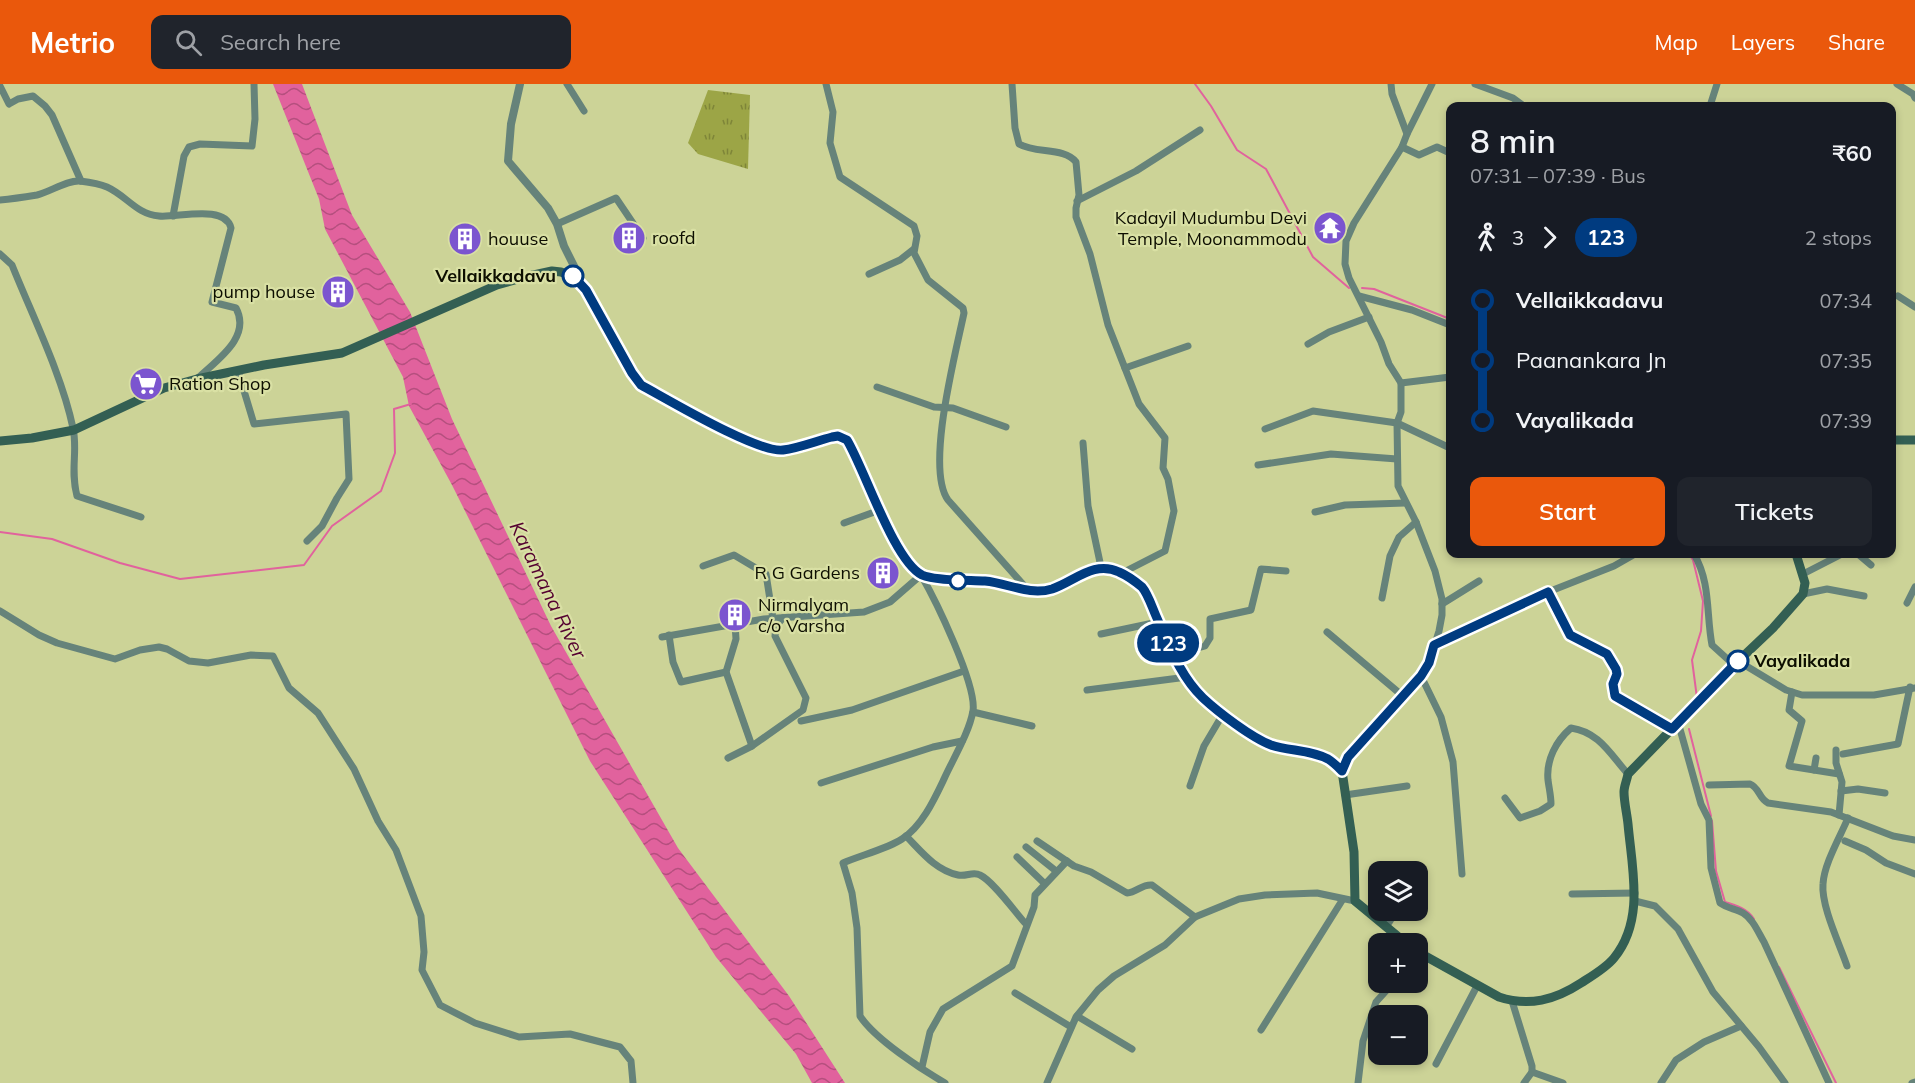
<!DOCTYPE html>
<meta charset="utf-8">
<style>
:root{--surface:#171b24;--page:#20242c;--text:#f1f3f6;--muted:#9ea1a6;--accent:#ea580c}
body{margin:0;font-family:Mulish,sans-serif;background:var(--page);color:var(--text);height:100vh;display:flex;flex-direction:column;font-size:22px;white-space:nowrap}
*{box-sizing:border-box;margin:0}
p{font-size:20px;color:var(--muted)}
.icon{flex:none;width:33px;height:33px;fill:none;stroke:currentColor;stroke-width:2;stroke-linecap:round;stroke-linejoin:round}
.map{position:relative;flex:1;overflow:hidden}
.details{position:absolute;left:1446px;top:18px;width:450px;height:456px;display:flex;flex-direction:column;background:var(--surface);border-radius:12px;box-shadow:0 3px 9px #0003}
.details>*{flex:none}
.badge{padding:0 12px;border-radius:20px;font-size:21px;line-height:39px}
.controls{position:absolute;left:1368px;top:777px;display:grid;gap:12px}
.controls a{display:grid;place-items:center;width:60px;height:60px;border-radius:12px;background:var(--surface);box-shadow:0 3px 9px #0003;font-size:30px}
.map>.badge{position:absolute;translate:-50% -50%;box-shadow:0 0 0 3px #fff}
.legs{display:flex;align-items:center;gap:9px;height:66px;padding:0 24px;font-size:20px}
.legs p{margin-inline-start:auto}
.headline{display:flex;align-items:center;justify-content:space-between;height:102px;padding:0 24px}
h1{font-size:33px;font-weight:600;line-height:45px}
.primary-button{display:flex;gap:12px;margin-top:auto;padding:12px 24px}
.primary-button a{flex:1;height:69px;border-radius:12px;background:var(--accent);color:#fff;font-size:24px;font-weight:600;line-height:69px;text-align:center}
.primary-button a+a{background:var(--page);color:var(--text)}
ul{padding:0 24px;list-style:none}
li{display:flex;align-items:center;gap:21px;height:60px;font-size:22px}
li i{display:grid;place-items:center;width:9px;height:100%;margin:0 8px;background:currentColor}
li i::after{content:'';width:15px;height:15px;margin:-8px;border:4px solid;border-radius:50%;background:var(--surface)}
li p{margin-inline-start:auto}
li:first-child i{background:linear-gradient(#0000 50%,currentColor 0)}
li:last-child i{background:linear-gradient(currentColor 50%,#0000 0)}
header{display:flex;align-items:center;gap:36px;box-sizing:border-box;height:84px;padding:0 30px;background:var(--accent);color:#fff}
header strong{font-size:28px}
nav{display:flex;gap:33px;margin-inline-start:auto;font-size:21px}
.search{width:420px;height:54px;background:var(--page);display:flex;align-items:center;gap:15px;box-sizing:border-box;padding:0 21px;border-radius:12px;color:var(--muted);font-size:22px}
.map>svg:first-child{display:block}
.grass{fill:url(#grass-tufts)}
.water{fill:url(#water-waves)}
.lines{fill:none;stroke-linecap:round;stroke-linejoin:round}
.stream{stroke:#e1629d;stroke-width:2}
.minor{stroke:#66837a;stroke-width:7}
.tertiary{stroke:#66837a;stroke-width:8}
.secondary{stroke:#335f53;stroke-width:9}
.line-1-casing{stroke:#fff;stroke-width:14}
.line-1{stroke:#003b80;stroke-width:9}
.stop-1-dot{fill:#fff;stroke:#003b80;stroke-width:3}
.labels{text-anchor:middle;stroke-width:4.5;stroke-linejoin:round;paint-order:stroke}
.poi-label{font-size:18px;fill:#0d0e00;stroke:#d9e0a4;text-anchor:start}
.stop-label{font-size:18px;font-weight:bold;fill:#0d0e00;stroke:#d9e0a4;text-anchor:end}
.water-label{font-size:20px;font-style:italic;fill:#540130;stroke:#d9e0a4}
</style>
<header>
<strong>Metrio</strong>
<div class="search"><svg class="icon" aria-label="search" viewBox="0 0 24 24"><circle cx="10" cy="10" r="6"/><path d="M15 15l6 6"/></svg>Search here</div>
<nav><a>Map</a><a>Layers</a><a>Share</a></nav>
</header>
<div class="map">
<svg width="1915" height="999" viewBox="0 0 1915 999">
<defs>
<pattern id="grass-tufts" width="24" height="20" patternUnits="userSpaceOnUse" patternTransform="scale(1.5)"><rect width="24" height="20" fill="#9ca546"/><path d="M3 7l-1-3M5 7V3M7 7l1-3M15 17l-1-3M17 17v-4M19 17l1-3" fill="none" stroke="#7e8538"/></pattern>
<pattern id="water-waves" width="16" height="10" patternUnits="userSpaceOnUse" patternTransform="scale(1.5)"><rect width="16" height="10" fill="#e1629d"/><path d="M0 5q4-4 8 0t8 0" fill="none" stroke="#b54f7e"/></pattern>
</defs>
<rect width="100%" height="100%" fill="#ccd397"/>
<polygon class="grass" points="708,6 750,11 748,85 698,70 688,59"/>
<polygon class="water" points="273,0 302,0 352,131 410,228 452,335 551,542 678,764 789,912 845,999 812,999 796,970 716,873 590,677 452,401 409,322 403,293 325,145 319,115"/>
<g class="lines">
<g class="stream">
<polyline points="1195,0 1211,22 1237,66 1266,85 1313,173 1349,204"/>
<polyline points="1362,204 1374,205 1450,235"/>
<polyline points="0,448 52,455 120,479 180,495 304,481 332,442 381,407 395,369 394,325 411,320"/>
<polyline points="1689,470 1693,476 1703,517 1701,547 1692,576 1697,614"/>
<polyline points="1689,645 1711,732"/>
<path d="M1712,737L1716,787L1725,818C1736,821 1748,825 1754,835"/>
<polyline points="1779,883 1836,999"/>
</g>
<g class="minor">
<polyline points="567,0 584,27"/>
<path d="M826,0L833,28L830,59L840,93L914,142L917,152L914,169L928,196L963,224L964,229C956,268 925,384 948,416L1029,507"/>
<path d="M1012,0L1015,44L1019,60C1036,70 1064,63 1076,78L1079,111L1076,124V133L1090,170L1108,241L1139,320L1165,354L1163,384L1168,395L1174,427L1165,467L1122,489"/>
<polyline points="1475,0 1513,14 1524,22"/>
<polyline points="1897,0 1913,10 1915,14"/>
<polyline points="0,2 9,20 18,15 33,12 45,22 52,31 81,97"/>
<polyline points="1710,22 1717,0"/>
<polyline points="1407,50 1432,0"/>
<polyline points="1402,63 1419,71 1437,63 1450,69"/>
<path d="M0,116C12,115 25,113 37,111C50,108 67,96 80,97C88,98 100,100 107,103C127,112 136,130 159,132C177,134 225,120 231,144L212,218L236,224C252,254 215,277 197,295"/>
<polyline points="1077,117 1136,87 1200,46"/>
<polyline points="173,132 184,72 189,63 200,60 252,62 255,35 254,0"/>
<polyline points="557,140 616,114 643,154"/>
<path d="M0,170L12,181C32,231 62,291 73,344C78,367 70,386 77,412L141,433"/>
<polyline points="869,190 900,176 914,165"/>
<polyline points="1359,212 1412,226 1450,241"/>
<polyline points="1898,212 1915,223"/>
<polyline points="1308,260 1329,248 1369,233"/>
<polyline points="1125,284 1188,262"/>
<polyline points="238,287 254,340 346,330 349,395 337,414 322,442 307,457"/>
<polyline points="1401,299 1450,293"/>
<polyline points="877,303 934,323 953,324 1006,343"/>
<polyline points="1265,345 1313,327 1397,339 1450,364"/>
<polyline points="1083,359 1088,422 1101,483"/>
<polyline points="1258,381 1331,370 1397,375"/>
<polyline points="1315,428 1345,421 1405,419"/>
<polyline points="844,439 880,426"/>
<path d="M1694,470C1711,499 1706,530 1712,561L1734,581"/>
<polyline points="1858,470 1871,481"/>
<polyline points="703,482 734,471 766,490 773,535"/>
<polyline points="1803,490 1842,470"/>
<polyline points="1548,508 1570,551 1607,570 1616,585 1617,590 1613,600 1615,612 1672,645"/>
<polyline points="1803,510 1827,505 1864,512"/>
<polyline points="1382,514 1390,472 1399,453 1416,438"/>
<polyline points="1907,519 1915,503"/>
<polyline points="1442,520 1479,497"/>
<polyline points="0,527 39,551 57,559 115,575 140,566 159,563 167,565 189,577 208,579 251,571 273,572 289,604 318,629 354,685 378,737 396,766 421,832 424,868 422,886 440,921 475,939 519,953 570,950 620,963 631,977 633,999"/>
<polyline points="735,540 736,555 726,588 752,662"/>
<polyline points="1327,548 1404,613"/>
<polyline points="1101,550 1158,538"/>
<polyline points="669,551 673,578 681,598 726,588"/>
<path d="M662,553L764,535L864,528L890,518L921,491C935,515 977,601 973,627C969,649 953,675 944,695C934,716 922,742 902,755C889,764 859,772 843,779L852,809L857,844L860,932C875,955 921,985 945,999"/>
<polyline points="1434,561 1548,508 1614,482 1635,470"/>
<polyline points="1173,571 1205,562 1210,554 1210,535 1251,526 1261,485 1286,487"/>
<polyline points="1738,577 1786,606 1802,611 1874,611 1915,604"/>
<polyline points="1421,592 1441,633 1453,678 1462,790"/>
<polyline points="1087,606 1187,593"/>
<polyline points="1792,608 1789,626 1802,637 1789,682 1839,690"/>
<polyline points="973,628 1032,642"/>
<polyline points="801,637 852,626 964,587"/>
<path d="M1678,638L1701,720L1709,736L1711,784L1720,819C1727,824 1736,825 1743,829C1753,835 1758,848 1764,858L1829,999"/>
<polyline points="1836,666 1836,679 1842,698 1839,731"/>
<polyline points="1843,670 1898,660 1910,603"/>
<polyline points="728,674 752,662 803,626 806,614 775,552 776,542 783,534"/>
<polyline points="1814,686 1816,674"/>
<polyline points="1342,687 1348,673 1421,592 1429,579 1439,547 1442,531 1442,515 1435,487 1416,438 1398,402 1397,339 1401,328 1401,299 1389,280 1381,258 1349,194 1345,180 1346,157 1354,139 1402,63 1407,50 1392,10 1391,0"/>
<polyline points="821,699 933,663 962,657"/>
<path d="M1709,701L1750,700C1759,703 1759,715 1768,719L1831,728L1893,752L1915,756"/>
<polyline points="1190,702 1204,662 1223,630"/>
<polyline points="1841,707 1858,705 1885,709"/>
<polyline points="1345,711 1407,702"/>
<path d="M1505,714L1520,734L1540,727L1551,720C1551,712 1549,704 1548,696C1546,676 1556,657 1571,644C1599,648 1610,670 1628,690"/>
<path d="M906,752C921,767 935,786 958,791C966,793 973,787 980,791C993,797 1015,828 1025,839"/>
<path d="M1037,757L1074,782L1091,788L1127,809C1137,808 1142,800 1152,801L1195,833"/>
<polyline points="1845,757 1866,766 1886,779 1915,790"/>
<polyline points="1026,763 1056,787"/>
<polyline points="1017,773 1044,799"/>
<polyline points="1572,810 1635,809"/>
<polyline points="1635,817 1655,822 1678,845 1713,908 1759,963 1785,999"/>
<polyline points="1386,843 1397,826"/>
<path d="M1847,882C1840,861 1821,822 1823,800C1824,780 1840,753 1848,734"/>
<polyline points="1015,909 1071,943"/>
<polyline points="1512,917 1532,982 1532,988 1524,999"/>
<polyline points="1077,932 1132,965"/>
<polyline points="1261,946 1343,815"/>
<polyline points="1436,980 1477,902"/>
<polyline points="922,983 930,948 943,925 1012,882 1034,823 1035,811 1067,777"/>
<polyline points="1532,988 1563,999"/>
<polyline points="1047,999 1076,933 1098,906 1114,892 1165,861 1195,833 1239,815 1265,811 1317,809 1355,817"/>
<polyline points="1358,999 1363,957 1376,918 1394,898"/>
<polyline points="1661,999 1676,976 1704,958 1741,942"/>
<polyline points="1912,999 1915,998"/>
</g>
<polyline class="tertiary" points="520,0 511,40 508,77 548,124 557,140 564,162 582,198"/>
<g class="secondary">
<polyline points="1892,356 1915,356"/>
<path d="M0,357L32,354L74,346L164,304L197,295L264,281L342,269L497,201L529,192L552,187L561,188L577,194L586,205L632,289L641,301C667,315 757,369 783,366C799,364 816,357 832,353L838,352L847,356L894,457L910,481L921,491L958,497H987L1029,507H1045L1063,501L1092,485L1108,483L1122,489L1143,504L1177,578L1189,598L1204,614L1236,640L1269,660L1330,676L1342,687L1354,768L1355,817L1407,860"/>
<path d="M1418,868L1499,913C1529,923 1555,916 1581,899C1592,892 1606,884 1614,874C1645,836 1632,785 1628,740C1627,730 1624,718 1624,708C1624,702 1627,696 1628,690L1734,581L1773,544L1803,510L1805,499L1796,470"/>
</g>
</g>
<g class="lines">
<defs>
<path id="line-1" d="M573,192L586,206L632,289L641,301C667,315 757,369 783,366C799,364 816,357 832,353L838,352L847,356C865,386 894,477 922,491C935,497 970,496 985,497C1008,499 1029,512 1052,505C1075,497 1094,476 1119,488C1126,491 1136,498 1142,503C1148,510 1152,523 1156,532C1169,561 1180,592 1203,614C1218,628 1252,654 1271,661C1289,667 1311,666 1328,675C1333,678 1338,683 1342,687L1348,673L1421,592L1429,579L1434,561L1548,508L1570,551L1607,570L1616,585L1617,590L1613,600L1615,612L1672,645L1738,577"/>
</defs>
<use href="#line-1" class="line-1-casing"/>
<use href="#line-1" class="line-1"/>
</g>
<defs>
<symbol id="temple-disc" viewBox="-11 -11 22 22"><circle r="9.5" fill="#7b55cf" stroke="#d9e0a4"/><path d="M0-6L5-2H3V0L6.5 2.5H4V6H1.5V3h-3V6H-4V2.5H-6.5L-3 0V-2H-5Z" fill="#fff"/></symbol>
<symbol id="building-disc" viewBox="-11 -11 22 22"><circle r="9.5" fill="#7b55cf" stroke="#d9e0a4"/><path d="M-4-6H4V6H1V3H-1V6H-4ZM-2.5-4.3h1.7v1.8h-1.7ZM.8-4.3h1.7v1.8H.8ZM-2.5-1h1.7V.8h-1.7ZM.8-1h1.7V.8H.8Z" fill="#fff"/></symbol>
<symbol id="supermarket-disc" viewBox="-11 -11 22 22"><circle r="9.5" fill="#7b55cf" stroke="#d9e0a4"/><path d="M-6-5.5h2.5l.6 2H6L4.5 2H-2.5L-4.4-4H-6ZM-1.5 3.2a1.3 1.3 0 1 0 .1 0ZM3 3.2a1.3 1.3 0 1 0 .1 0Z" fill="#fff"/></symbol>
</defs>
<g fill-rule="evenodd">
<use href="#temple-disc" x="1311" y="125" width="38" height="38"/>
<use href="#building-disc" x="610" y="135" width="38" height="38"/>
<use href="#building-disc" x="446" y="136" width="38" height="38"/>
<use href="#building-disc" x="319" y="189" width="38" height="38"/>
<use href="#supermarket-disc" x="127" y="281" width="38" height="38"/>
<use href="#building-disc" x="864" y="470" width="38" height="38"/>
<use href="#building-disc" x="716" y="512" width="38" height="38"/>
</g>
<g class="stop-1-dot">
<circle cx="573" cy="192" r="10"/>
<circle cx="958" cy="497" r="8"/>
<circle cx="1738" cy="577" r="10"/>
</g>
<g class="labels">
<g class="poi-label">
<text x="1307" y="140" text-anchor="end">Kadayil Mudumbu Devi<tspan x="1307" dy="21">Temple, Moonammodu</tspan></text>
<text x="652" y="160">roofd</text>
<text x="488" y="161">houuse</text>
<text x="315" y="214" text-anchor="end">pump house</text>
<text x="169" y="306">Ration Shop</text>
<text x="860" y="495" text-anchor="end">R G Gardens</text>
<text x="758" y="527">Nirmalyam<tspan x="758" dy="21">c/o Varsha</tspan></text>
</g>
<g class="stop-label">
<text x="556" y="198">Vellaikkadavu</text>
<text x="1754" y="583" text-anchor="start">Vayalikada</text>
</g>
<g class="water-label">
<text transform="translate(548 506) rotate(64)" y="7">Karamana River</text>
</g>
</g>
</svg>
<div class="controls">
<a><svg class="icon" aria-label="layers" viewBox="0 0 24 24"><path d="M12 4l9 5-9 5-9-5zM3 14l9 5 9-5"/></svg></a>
<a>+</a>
<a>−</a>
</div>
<b class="badge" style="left:1168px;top:559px;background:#003b80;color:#fff">123</b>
<section class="details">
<div class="headline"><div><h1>8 min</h1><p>07:31 – 07:39 · Bus</p></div><b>₹60</b></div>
<div class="legs"><svg class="icon" aria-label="walk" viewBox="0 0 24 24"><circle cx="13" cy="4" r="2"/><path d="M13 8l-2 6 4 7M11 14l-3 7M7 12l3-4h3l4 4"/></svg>3<svg class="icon" aria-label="forward" viewBox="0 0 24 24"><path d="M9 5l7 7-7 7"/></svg><b class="badge" style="background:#003b80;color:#fff">123</b><p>2 stops</p></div>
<ul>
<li><i style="color:#003b80"></i><b>Vellaikkadavu</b><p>07:34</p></li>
<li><i style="color:#003b80"></i><span>Paanankara Jn</span><p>07:35</p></li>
<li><i style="color:#003b80"></i><b>Vayalikada</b><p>07:39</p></li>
</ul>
<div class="primary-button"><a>Start</a><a>Tickets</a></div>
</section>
</div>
